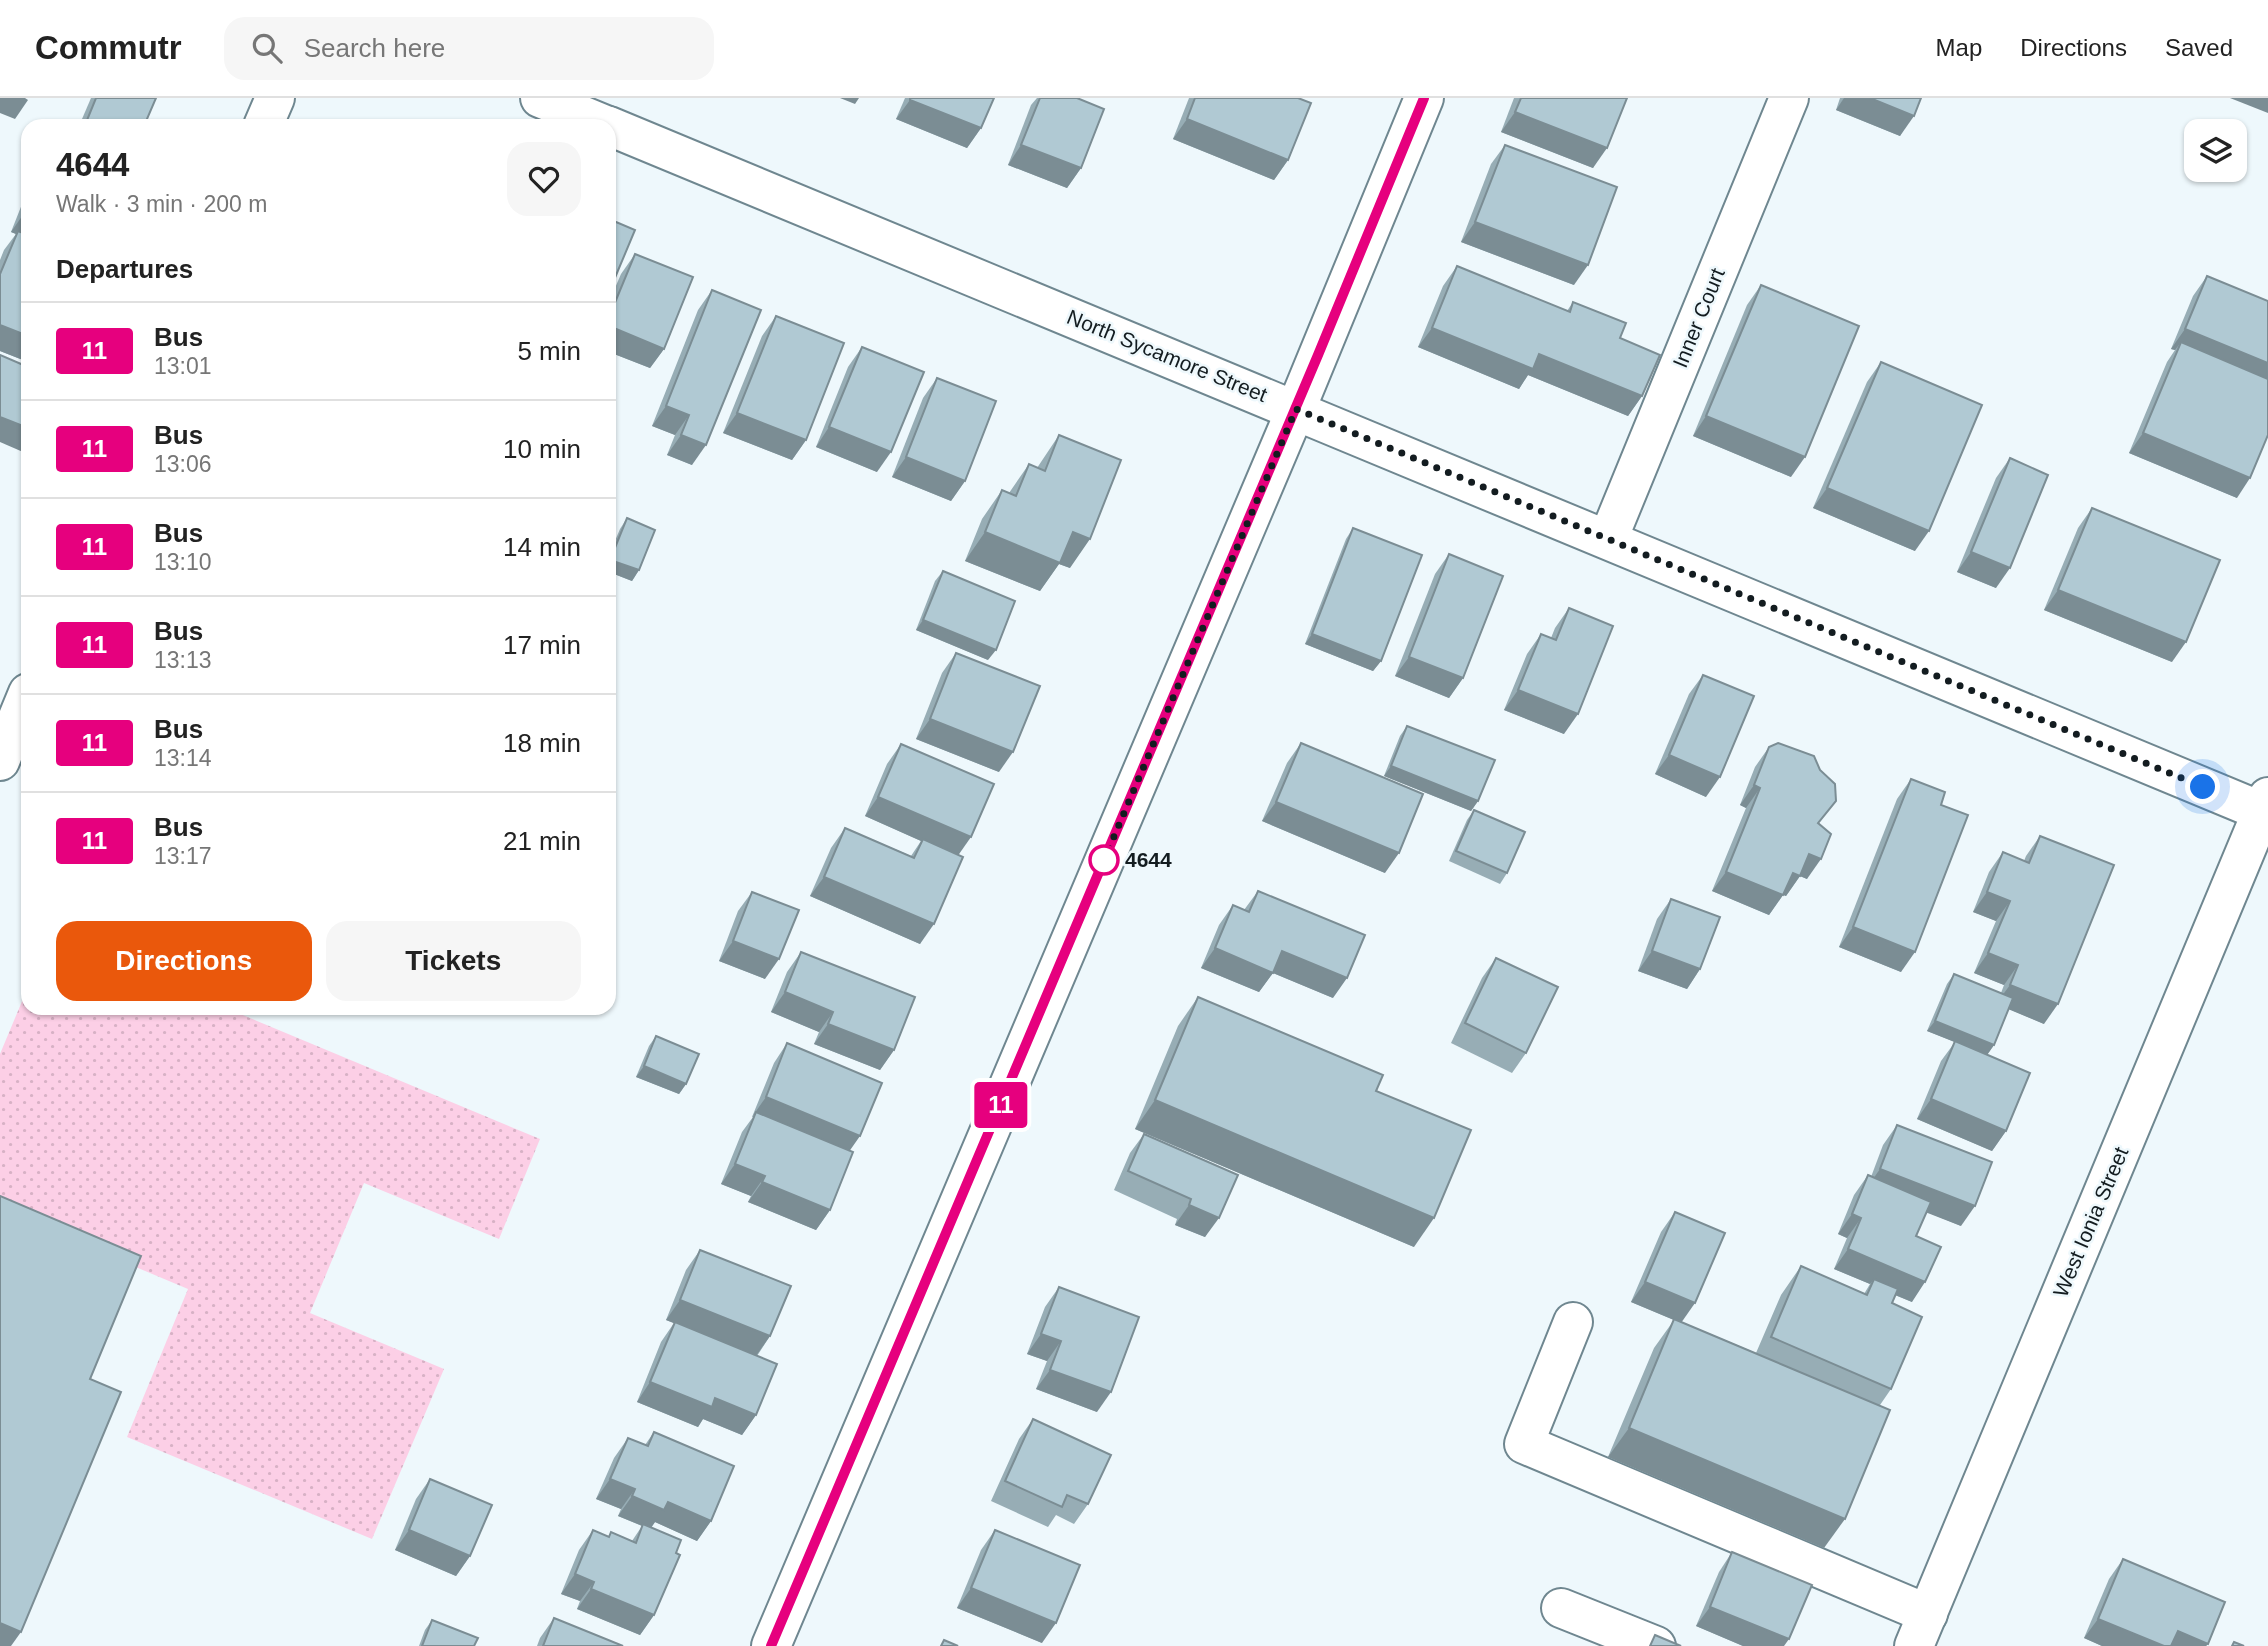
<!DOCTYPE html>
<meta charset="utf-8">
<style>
:root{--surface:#fff;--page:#f6f6f6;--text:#222;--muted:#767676;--line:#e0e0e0;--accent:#ea580c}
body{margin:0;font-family:Arial,sans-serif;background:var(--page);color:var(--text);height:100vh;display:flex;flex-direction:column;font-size:26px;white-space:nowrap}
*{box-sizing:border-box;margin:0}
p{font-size:23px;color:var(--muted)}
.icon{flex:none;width:38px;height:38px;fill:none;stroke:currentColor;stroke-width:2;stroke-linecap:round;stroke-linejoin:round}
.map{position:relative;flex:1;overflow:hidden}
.panel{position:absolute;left:21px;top:21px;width:595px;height:896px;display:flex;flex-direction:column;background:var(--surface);border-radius:21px;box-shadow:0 2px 5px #0004}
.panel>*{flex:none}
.badge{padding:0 14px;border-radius:5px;font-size:24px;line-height:46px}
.tools{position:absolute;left:2184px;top:21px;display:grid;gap:14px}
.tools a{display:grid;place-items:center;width:63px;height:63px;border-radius:14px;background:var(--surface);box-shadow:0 2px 5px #0004;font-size:35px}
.you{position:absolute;width:35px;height:35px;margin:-18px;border:5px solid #fff;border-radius:50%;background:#1a73e8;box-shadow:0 0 0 10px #1a73e833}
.map>.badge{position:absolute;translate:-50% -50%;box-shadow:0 0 0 4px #fff}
h2{padding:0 35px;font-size:26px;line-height:63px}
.round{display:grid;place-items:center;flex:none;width:74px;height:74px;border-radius:21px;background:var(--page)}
.summary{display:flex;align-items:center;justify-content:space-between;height:119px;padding:0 35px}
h1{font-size:33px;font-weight:700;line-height:52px}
.button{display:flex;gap:14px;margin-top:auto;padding:14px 35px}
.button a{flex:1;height:80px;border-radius:21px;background:var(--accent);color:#fff;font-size:28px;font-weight:700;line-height:80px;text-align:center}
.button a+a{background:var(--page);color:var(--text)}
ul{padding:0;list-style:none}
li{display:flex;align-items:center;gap:21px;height:98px;padding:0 35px;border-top:2px solid var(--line)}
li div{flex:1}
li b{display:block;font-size:26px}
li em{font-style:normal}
li .badge{min-width:77px;font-weight:700;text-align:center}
header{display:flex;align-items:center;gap:42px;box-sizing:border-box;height:98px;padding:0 35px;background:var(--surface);border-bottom:2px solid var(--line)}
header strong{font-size:33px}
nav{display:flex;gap:38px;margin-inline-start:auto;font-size:24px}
.search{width:490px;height:63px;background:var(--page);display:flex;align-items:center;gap:18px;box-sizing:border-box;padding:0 24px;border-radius:21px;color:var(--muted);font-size:26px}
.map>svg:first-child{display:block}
.park{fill:url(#park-dots)}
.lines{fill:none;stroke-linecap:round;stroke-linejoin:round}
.minor-casing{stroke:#6f8790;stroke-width:42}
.minor{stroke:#fff;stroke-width:38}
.wall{fill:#97adb5}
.shaded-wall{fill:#7b8d94}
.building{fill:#b0c9d3;stroke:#7b8d94;stroke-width:2}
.line-casing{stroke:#fff;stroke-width:16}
.line{stroke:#e6007e;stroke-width:10}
.walk{stroke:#131c20;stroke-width:7;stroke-dasharray:0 12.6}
.stop-dot{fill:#fff;stroke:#e6007e;stroke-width:3.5}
.labels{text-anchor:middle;stroke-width:5;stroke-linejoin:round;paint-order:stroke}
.street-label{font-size:21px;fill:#131c20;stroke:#eef8fc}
.stop-label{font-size:21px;font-weight:bold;fill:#131c20;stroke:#eef8fc;text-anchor:start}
</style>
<header>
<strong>Commutr</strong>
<div class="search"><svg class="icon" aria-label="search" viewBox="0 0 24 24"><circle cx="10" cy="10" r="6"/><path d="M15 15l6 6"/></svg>Search here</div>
<nav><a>Map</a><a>Directions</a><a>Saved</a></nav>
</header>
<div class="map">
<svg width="2268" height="1548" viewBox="0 0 2268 1548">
<defs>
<pattern id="park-dots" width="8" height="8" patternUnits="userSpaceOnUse" patternTransform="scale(1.75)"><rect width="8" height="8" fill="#fccfe6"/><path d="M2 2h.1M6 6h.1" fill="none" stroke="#d7b1c5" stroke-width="1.8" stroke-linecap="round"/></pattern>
</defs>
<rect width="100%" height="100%" fill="#eef8fc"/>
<polygon class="park" points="28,889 28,910 226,910 540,1041 499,1141 364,1085 310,1215 444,1271 372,1441 127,1339 188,1191 0,1112 0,956"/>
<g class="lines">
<defs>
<g id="minor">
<polyline points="540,0 608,28"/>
<polyline points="263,28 275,0"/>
<polyline points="609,28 2268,716"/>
<polyline points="1608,441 1789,0"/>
<polyline points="0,663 28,595"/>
<polyline points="1573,1224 1524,1346 1928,1516"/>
<polyline points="1561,1510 1656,1548"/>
<polyline points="771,1548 1296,311 1424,0"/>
<polyline points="1914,1548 2268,699"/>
</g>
</defs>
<use href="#minor" class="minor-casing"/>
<use href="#minor" class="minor"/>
</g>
<g class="wall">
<polygon points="91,0 156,0 144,28 79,28"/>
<polygon points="905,0 994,0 981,30 967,50 896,21"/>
<polygon points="1037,0 1077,0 1081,70 1067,90 1008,67 1031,7"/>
<polygon points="1189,0 1298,0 1288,62 1274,82 1173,41"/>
<polygon points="1514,0 1627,0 1593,70 1501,34"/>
<polygon points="1840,0 1921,0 1900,38 1836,12"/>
<polygon points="1505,47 1574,187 1461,144 1491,66"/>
<polygon points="28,91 28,264 0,253 0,162 4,152 16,136 11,134"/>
<polygon points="635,156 664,251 650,270 609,254 609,204 621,176"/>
<polygon points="1457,168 1567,213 1573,204 1620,240 1642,298 1628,318 1528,277 1519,291 1418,249 1443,188"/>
<polygon points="2207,178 2237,400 2129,355 2167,264 2175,252 2171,251 2193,198"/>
<polygon points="1761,187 1791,379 1693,338 1747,207"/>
<polygon points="712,192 692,367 667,357 675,337 652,328 698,212"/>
<polygon points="776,218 806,342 792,362 723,335 762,238"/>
<polygon points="862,249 877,374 816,349 848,269"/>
<polygon points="1881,264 1915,453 1813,410 1867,284"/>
<polygon points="937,280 965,383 951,403 892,379 923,300"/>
<polygon points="1059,337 1070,470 1059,466 1040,493 965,463 982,421 1002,392 1009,395 1029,366 1037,370"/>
<polygon points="2010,360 1996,490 1957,474 1996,380"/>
<polygon points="2092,410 2172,564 2044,512 2078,430"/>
<polygon points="627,420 639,472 632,483 609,474 609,457 620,431"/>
<polygon points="1353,430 1381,563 1373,573 1305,546 1346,441"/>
<polygon points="1449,456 1463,580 1449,600 1395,578 1435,476"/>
<polygon points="943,473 988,562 916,532 935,483"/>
<polygon points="1569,510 1564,636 1504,612 1527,556 1541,536 1551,540 1555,530"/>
<polygon points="956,555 999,674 916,641 942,575"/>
<polygon points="1703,577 1706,699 1655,676 1689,596"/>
<polygon points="1407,628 1478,703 1471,713 1384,678 1400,638"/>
<polygon points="1301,645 1385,775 1262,723 1287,665"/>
<polygon points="901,646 959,757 920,846 810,798 831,750 845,730 911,758 921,743 865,718 887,666"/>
<polygon points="1769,649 1819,726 1807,781 1800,778 1786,798 1783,797 1769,817 1712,793 1746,710 1740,707 1755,669"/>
<polygon points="1911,681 1941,707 1901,874 1839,849 1897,701"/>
<polygon points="1474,712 1507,775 1500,786 1449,763 1467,722"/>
<polygon points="2040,738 2044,926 2009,911 1994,947 1987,957 2006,1033 1992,1053 1917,1021 1941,963 1955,944 1927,933 1947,886 1954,876 2001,895 2004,887 1974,875 1996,823 1973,814 1989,774 2003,754 2024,763 2026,758"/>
<polygon points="1258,793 1333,900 1273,875 1259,894 1201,870 1219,827 1233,807 1244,812"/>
<polygon points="752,794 765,881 719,863 738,813"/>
<polygon points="1671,801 1700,871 1687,891 1638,873 1657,821"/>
<polygon points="801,854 894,952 880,972 814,946 819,934 771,914 787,874"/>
<polygon points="1496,860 1526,955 1512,975 1451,945 1482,880"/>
<polygon points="1198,899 1376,993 1414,1149 1135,1031 1178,928"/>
<polygon points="656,938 686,986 679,996 636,979 649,948"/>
<polygon points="787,945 850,1053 830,1112 816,1132 748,1104 751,1098 721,1086 742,1034 753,1019 752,1019 774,965"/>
<polygon points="1897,1027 1961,1128 1927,1114 1916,1138 1912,1204 1895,1197 1892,1205 1891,1291 1880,1307 1824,1450 1608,1359 1654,1250 1674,1222 1631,1204 1661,1134 1675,1114 1682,1224 1756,1255 1781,1197 1801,1168 1864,1196 1870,1186 1834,1171 1847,1140 1838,1136 1854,1097 1868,1077 1871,1079 1883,1047"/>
<polygon points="1144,1036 1238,1077 1205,1139 1175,1127 1177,1121 1114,1092 1130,1055"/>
<polygon points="700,1152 770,1238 757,1258 756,1317 742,1337 703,1321 698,1329 637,1304 661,1244 674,1225 666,1222 686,1172"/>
<polygon points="1059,1189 1097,1314 1036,1291 1047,1263 1027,1256 1045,1209"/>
<polygon points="1033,1321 1088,1406 1074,1426 1056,1417 1048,1429 991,1403 1019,1341"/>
<polygon points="654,1334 711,1423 697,1443 655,1424 651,1430 654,1517 640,1537 577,1511 580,1503 561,1496 579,1452 593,1432 608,1439 611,1434 632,1443 642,1428 618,1418 621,1411 596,1401 614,1360 628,1340 645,1347"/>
<polygon points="430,1381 470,1458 456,1478 395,1452 416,1401"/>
<polygon points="995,1432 1042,1545 957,1510 981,1452"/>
<polygon points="1732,1454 1784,1548 1743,1548 1696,1528 1719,1474"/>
<polygon points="2123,1461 2208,1546 2206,1548 2102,1548 2084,1540 2109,1481"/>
<polygon points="554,1520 623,1548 537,1548 540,1540"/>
<polygon points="432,1522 474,1548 419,1548 425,1532"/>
</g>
<g class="shaded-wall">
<polygon points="0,0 25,0 28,2 15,21 0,15"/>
<polygon points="840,0 859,0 855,6"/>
<polygon points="1844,0 1870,0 1914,18 1900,38 1836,12"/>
<polygon points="2230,0 2268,0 2268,15"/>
<polygon points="910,2 981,30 967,50 896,21"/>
<polygon points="1515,14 1607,50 1593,70 1501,34"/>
<polygon points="1187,21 1288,62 1274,82 1173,41"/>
<polygon points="1021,47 1081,70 1067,90 1008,67"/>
<polygon points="25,114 28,116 28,141 18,133 16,136 11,134"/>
<polygon points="1475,124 1588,167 1574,187 1461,144"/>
<polygon points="0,227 28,238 28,264 0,253"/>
<polygon points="609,228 664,251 650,270 609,254"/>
<polygon points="1432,230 1539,256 1642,298 1628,318 1528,277 1519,291 1418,249"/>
<polygon points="2185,231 2268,265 2268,291 2181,244 2175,252 2171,251"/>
<polygon points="666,308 689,317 675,337 652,328"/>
<polygon points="737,315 806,342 792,362 723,335"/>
<polygon points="1706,318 1805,359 1791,379 1693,338"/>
<polygon points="0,319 28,330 28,347 23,354 0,344"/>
<polygon points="829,329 891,354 877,374 816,349"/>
<polygon points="2143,335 2250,380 2237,400 2129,355"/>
<polygon points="681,337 706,347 692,367 667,357"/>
<polygon points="906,359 965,383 951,403 892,379"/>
<polygon points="1827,390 1929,433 1915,453 1813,410"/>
<polygon points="985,434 1073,434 1090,441 1070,470 1059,466 1040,493 965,463"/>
<polygon points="1971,454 2010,470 1996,490 1957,474"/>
<polygon points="610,462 639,472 632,483 609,474 609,463"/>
<polygon points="2058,492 2186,544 2172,564 2044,512"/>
<polygon points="923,522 996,552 988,562 916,532"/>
<polygon points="1312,536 1381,563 1373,573 1305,546"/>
<polygon points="1409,559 1463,580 1449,600 1395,578"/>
<polygon points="1518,592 1578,616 1564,636 1504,612"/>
<polygon points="930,621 1013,654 999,674 916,641"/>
<polygon points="1669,657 1720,679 1706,699 1655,676"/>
<polygon points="1391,668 1478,703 1471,713 1384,678"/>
<polygon points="1754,687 1760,690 1746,710 1740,707"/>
<polygon points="878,699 971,739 957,759 865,718"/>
<polygon points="1276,704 1399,755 1385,775 1262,723"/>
<polygon points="1809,756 1821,761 1807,781 1795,776"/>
<polygon points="1726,774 1783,797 1769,817 1712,793"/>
<polygon points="1793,775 1800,778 1786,798 1779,795"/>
<polygon points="824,779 934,826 920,846 810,798"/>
<polygon points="1987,794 2010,803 1996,823 1973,814"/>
<polygon points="1853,829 1915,854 1901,874 1839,849"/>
<polygon points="733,843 779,861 765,881 719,863"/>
<polygon points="1215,850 1282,853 1347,880 1333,900 1273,875 1259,894 1201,870"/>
<polygon points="1652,853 1700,871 1687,891 1638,873"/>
<polygon points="1988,855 2018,867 2004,887 1974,875"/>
<polygon points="2010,887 2058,906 2044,926 1996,906"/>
<polygon points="785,894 833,914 819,934 771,914"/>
<polygon points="1935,923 1994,947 1987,957 1927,933"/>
<polygon points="828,926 894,952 880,972 814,946"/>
<polygon points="644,968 686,986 679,996 636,979"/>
<polygon points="766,999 860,1038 846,1058 756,1014 752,1019"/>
<polygon points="1931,1001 2006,1033 1992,1053 1917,1021"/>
<polygon points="1155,1002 1434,1120 1414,1149 1135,1031"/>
<polygon points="735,1066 765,1078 751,1098 721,1086"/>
<polygon points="1880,1071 1975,1108 1961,1128 1866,1091"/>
<polygon points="762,1084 830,1112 816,1132 748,1104"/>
<polygon points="1189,1107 1219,1120 1205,1139 1175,1127"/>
<polygon points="1852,1116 1861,1120 1847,1140 1838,1136"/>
<polygon points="1848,1151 1925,1184 1912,1204 1871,1187 1874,1181 1870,1186 1834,1171"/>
<polygon points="1645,1184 1695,1205 1681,1225 1631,1204"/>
<polygon points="680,1202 770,1238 756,1258 666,1222"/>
<polygon points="1041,1236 1061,1243 1047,1263 1027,1256"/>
<polygon points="1050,1272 1111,1294 1097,1314 1036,1291"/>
<polygon points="650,1284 715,1300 756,1317 742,1337 703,1321 698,1329 637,1304"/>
<polygon points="1629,1330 1845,1421 1824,1450 1608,1359"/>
<polygon points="610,1381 635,1391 621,1411 596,1401"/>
<polygon points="632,1398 668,1404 711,1423 697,1443 655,1424 650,1431 618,1418"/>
<polygon points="409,1432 470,1458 456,1478 395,1452"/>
<polygon points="575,1476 594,1484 580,1503 561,1496"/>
<polygon points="971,1490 1056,1525 1042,1545 957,1510"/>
<polygon points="591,1491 654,1517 640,1537 577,1511"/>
<polygon points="1710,1509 1789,1541 1784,1548 1743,1548 1696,1528"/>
<polygon points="2098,1521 2164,1548 2102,1548 2084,1540"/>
<polygon points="0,1525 21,1534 11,1548 0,1548"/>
<polygon points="2178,1533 2208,1546 2206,1548 2167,1548"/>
</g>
<g class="building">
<polygon points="96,0 156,0 144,28 87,28 85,27"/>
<polygon points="910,0 994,0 981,30 910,2"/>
<polygon points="1040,0 1077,0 1104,11 1081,70 1021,47"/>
<polygon points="1195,0 1298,0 1311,5 1288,62 1187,21"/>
<polygon points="1521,0 1627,0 1607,50 1515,14"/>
<polygon points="1870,0 1921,0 1914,18"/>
<polygon points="1505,47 1617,89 1588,167 1475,124"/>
<polygon points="28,106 28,116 25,114"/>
<polygon points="609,121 635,132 609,194"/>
<polygon points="18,133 28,137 28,238 0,227 0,176"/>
<polygon points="635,156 693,179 664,251 609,228 609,219"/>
<polygon points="1457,168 1570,214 1573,204 1626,225 1620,240 1660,257 1642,298 1539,256 1533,271 1432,230"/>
<polygon points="2207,178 2268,203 2268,265 2185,231"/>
<polygon points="1761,187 1859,228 1805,359 1706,318"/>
<polygon points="712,192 761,212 706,347 681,337 689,317 666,308"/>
<polygon points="776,218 844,245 806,342 737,315"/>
<polygon points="2181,244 2268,281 2268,337 2250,380 2143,335"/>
<polygon points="862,249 924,274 891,354 829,329"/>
<polygon points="0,257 28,269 28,330 0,319"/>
<polygon points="1881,264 1982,307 1929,433 1827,390"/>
<polygon points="937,280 996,303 965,383 906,359"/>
<polygon points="1059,337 1121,362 1090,441 1073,434 1060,465 985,434 1002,392 1016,398 1029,366 1045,373"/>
<polygon points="2010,360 2048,377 2010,470 1971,454"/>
<polygon points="2092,410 2220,462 2186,544 2058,492"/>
<polygon points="627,420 655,432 639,472 610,462"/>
<polygon points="1353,430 1422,457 1381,563 1312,536"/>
<polygon points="1449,456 1503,478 1463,580 1409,559"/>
<polygon points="943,473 1015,503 996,552 923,522"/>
<polygon points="1569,510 1613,528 1578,616 1518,592 1541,536 1556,542"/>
<polygon points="956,555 1040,588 1013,654 930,621"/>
<polygon points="1703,577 1754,598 1720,679 1669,657"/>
<polygon points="1407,628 1495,662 1478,703 1391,668"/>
<polygon points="1301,645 1423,696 1399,755 1276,704"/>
<polygon points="1778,645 1814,658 1820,672 1835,686 1836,703 1818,725 1831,736 1821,761 1809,756 1800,778 1793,775 1783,797 1726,774 1760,690 1754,687 1769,649"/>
<polygon points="901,646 994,686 971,739 878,699"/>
<polygon points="1911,681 1945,694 1941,707 1968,717 1915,854 1853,829"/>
<polygon points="1474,712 1525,734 1507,775 1456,753"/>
<polygon points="845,730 914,760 923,741 963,759 934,826 824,779"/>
<polygon points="2040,738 2114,767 2058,906 2010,887 2018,867 1988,855 2010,803 1987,794 2003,754 2029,765"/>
<polygon points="1258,793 1365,837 1347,880 1282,853 1273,875 1215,850 1233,807 1249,814"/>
<polygon points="752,794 799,812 779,861 733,843"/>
<polygon points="1671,801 1720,819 1700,871 1652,853"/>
<polygon points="801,854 915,899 894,952 828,926 833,914 785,894"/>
<polygon points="1496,860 1558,889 1526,955 1465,925"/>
<polygon points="1954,876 2013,900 1994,947 1935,923"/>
<polygon points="1198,899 1383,977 1376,993 1471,1032 1434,1120 1155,1002"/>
<polygon points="656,938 699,956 686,986 644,968"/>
<polygon points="1955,943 2030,975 2006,1033 1931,1001"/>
<polygon points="787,945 882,985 860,1038 766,999"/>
<polygon points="756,1014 853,1054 830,1112 762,1084 765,1078 735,1066"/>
<polygon points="1897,1027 1992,1064 1975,1108 1880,1071"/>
<polygon points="1144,1036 1238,1077 1219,1120 1189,1107 1191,1101 1128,1073"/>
<polygon points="1868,1077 1931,1104 1916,1138 1941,1149 1925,1184 1848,1151 1861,1120 1852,1116"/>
<polygon points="0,1098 141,1158 90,1281 121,1294 21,1534 0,1525"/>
<polygon points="1675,1114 1725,1135 1695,1205 1645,1184"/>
<polygon points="700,1152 791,1188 770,1238 680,1202"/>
<polygon points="1801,1168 1867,1197 1874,1181 1898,1191 1892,1205 1922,1219 1891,1291 1771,1239"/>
<polygon points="1059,1189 1139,1219 1111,1294 1050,1272 1061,1243 1041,1236"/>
<polygon points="1674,1221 1890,1312 1845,1421 1629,1330"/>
<polygon points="675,1224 777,1266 756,1317 715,1300 712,1309 650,1284"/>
<polygon points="1033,1321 1111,1357 1088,1406 1067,1397 1062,1409 1005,1383"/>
<polygon points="654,1334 734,1368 711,1423 668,1404 664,1412 632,1398 635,1391 610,1381 628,1340 648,1348"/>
<polygon points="430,1381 492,1407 470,1458 409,1432"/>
<polygon points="643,1426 681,1442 676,1455 680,1457 654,1517 591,1491 594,1484 575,1476 593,1432 609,1439 611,1434 636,1445"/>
<polygon points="995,1432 1080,1467 1056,1525 971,1490"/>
<polygon points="1732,1454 1812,1487 1789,1541 1710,1509"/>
<polygon points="2123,1461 2225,1504 2208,1546 2178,1533 2171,1548 2164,1548 2098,1521"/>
<polygon points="554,1520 623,1548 543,1548"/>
<polygon points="432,1522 478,1540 474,1548 422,1548"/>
<polygon points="1655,1537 1681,1548 1650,1548"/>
<polygon points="944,1542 958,1548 941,1548"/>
<polygon points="2234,1544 2244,1548 2232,1548"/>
</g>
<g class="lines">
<defs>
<polyline id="line" points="771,1548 1318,257 1424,0"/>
</defs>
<use href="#line" class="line-casing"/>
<use href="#line" class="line"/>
<polyline class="walk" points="1104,762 1296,311 2203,689"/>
</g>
<circle class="stop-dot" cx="1104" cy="762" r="14"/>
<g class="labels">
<g class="street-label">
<text transform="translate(1699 220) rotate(-68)" y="7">Inner Court</text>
<text transform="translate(1167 258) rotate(22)" y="7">North Sycamore Street</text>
<text transform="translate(2091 1124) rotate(-67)" y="7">West Ionia Street</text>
</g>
<g class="stop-label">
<text x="1125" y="769">4644</text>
</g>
</g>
</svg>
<div class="tools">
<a><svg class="icon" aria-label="layers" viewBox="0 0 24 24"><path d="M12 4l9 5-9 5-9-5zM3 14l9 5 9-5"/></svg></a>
</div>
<div class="you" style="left:2203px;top:689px"></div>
<b class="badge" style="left:1001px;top:1007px;background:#e6007e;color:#fff">11</b>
<section class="panel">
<div class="summary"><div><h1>4644</h1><p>Walk · 3 min · 200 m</p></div><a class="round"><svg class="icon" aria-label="heart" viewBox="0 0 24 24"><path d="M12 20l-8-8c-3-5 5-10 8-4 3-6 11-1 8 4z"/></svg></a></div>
<h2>Departures</h2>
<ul>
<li><span class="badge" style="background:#e6007e;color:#fff">11</span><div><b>Bus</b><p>13:01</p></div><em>5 min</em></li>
<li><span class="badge" style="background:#e6007e;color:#fff">11</span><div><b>Bus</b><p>13:06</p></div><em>10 min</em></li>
<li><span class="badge" style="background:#e6007e;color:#fff">11</span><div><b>Bus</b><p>13:10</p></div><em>14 min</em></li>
<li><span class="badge" style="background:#e6007e;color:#fff">11</span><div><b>Bus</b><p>13:13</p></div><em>17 min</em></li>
<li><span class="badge" style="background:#e6007e;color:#fff">11</span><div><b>Bus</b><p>13:14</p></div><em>18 min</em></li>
<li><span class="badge" style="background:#e6007e;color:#fff">11</span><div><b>Bus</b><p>13:17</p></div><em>21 min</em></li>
</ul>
<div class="button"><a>Directions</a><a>Tickets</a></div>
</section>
</div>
